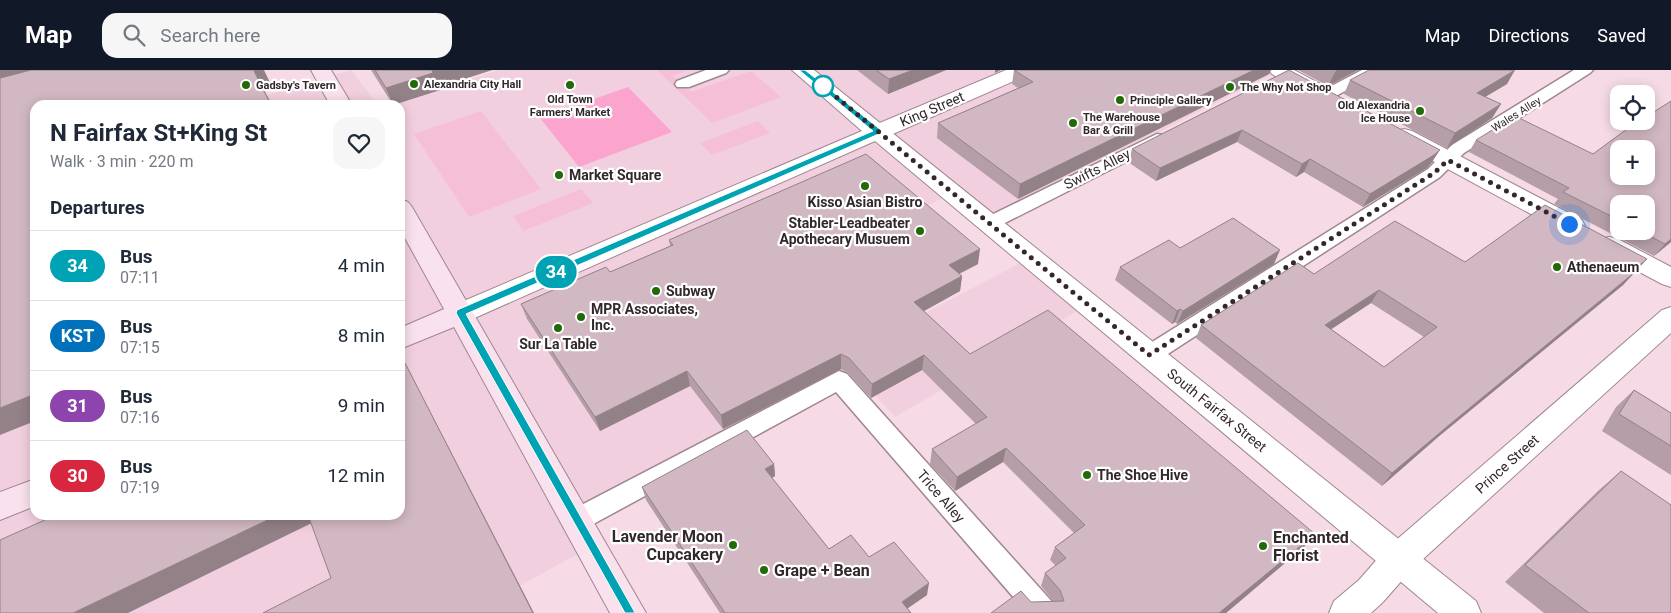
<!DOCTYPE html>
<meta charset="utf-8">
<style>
:root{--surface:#fff;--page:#f6f6f7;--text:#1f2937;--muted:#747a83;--line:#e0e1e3;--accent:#111827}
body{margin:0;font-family:Roboto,sans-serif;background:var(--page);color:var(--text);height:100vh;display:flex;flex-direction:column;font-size:19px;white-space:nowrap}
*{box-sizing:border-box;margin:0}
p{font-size:16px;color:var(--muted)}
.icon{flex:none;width:28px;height:28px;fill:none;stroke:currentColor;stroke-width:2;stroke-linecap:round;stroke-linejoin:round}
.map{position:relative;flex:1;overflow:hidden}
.panel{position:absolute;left:30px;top:30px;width:375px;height:420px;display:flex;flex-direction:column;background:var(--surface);border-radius:15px;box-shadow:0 2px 12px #0003}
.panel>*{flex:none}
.badge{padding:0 10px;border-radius:16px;font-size:18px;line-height:32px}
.fabs{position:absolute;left:1610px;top:15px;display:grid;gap:10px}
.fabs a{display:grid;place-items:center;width:45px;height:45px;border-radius:10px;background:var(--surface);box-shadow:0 2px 12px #0003;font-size:25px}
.you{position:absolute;width:25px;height:25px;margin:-12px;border:4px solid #fff;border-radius:50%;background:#1a73e8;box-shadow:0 0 0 8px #1a73e833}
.map>.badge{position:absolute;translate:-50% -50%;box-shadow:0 0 0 2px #fff}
h2{padding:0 20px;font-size:19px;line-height:45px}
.round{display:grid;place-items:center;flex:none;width:52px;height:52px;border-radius:15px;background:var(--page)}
.head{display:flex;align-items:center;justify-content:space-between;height:85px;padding:0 20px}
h1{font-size:24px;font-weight:700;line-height:38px}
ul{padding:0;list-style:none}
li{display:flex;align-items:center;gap:15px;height:70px;padding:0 20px;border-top:1px solid var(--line)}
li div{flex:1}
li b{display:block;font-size:19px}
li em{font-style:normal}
li .badge{min-width:55px;font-weight:700;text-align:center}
header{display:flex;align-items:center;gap:30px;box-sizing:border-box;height:70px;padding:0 25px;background:var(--accent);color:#fff}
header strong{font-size:24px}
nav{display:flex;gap:28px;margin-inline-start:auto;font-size:18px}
.search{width:350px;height:45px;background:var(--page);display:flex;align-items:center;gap:12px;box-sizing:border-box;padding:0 18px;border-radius:15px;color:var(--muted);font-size:19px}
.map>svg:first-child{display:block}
.built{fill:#f2cfdf}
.green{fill:#f5bfd7}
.water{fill:#fba5ce}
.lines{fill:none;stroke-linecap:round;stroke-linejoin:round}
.service-casing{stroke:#9f8691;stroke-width:3}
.pedestrian-casing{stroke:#9f8691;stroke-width:2}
.minor-casing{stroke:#9f8691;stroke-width:2}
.tertiary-casing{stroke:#9f8691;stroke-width:2}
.secondary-casing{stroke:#9f8691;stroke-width:2}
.service{fill:#fff;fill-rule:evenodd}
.pedestrian{fill:#fff;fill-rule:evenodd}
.minor{fill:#fff;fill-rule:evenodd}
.tertiary{fill:#fff;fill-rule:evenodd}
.secondary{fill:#f9e2ed;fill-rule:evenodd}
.wall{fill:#b59ea8;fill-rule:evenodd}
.shaded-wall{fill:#938188}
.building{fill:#d2b8c3;stroke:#938188;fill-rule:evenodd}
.line{fill:#00a3b4;stroke:#fff}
.walk{stroke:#32282c;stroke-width:5;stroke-dasharray:0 9}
.poi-dot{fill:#216a07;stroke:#fff;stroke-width:2}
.stop-dot{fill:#fff;stroke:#00a3b4;stroke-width:2.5}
.labels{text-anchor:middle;stroke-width:4.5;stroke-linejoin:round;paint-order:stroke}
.far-poi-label{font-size:11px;font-weight:bold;fill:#32282c;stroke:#fff;text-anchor:start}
.far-street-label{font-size:11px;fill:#32282c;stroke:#fff}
.street-label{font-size:14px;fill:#32282c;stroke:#fff}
.poi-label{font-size:14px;font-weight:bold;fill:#32282c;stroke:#fff;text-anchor:start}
.near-poi-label{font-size:16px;font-weight:bold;fill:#32282c;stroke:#fff;text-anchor:start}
</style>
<header>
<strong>Map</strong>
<div class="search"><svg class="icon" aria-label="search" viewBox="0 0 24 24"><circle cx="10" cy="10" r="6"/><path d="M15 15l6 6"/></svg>Search here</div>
<nav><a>Map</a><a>Directions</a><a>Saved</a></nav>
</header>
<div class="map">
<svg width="1671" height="543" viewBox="0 0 1671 543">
<rect width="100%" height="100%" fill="#f6dbe6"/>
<g class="built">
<polygon points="351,0 378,35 235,35"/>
<polygon points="499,0 1276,0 1278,1 986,151 952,124 870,162 919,246 1030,188 1088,235 895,347 851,298 572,447 589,478 469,543 0,543 0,47 35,37 35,445 400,445 400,35 392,35"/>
</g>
<g class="green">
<polygon points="657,0 688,0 673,6 691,22 751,1 781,27 712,53"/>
<polygon points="481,41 541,119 469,147 414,64"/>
<polygon points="758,51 770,63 712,85 700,73"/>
<polygon points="581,119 593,133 523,161 513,146"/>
</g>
<polygon class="water" points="628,17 672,62 579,97 540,48"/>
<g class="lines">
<defs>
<g id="service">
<polygon points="706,0 729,0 726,3 689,17 677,17 675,14 677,11"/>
<polygon points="1362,0 1382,0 1379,3 1332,28 1320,28 1318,25 1320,22"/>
<polygon points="1574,0 1593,0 1590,3 1464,83 1440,107 1157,291 1149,293 1141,291 1138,285 1141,279 1428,99 1452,75"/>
<polygon points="1157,64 1163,65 1166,69 1163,73 997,157 990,159 983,157 981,153 983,149"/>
<polygon points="839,301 847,304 1054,534 1057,543 1027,543 836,322 586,458 577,461 568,458 565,450 568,442"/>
</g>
<polygon id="pedestrian" points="1006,0 1033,0 1030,4 886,67 878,69 870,67 867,62 870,57"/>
<polygon id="minor" points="792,0 814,0 1476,531 1481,543 1438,543 875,71 470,250 461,253 452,250 448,243 452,236 862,61"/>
<g id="tertiary">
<path d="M1269,0H1294L1324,16L1327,20L1324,24C1307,29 1287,12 1272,4Z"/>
<polygon points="1404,59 1412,61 1582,150 1585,156 1582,162 1573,164 1564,162 1396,71 1393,66 1396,61"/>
<polygon points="1609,167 1618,169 1671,197 1671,217 1662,214 1600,181 1597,175 1600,169"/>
<polygon points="1671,237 1671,263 1411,500 1383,532 1371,543 1329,543 1334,531 1359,510 1387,478 1662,240"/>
</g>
<g id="secondary">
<polygon points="311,0 331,0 352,35 330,35"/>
<polygon points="400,129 408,132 412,137 646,543 610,543 454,257 400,279 400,258 444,239 400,159"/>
<polygon points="35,409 35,436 0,450 0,422"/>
</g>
</defs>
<use href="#service" class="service-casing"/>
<use href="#pedestrian" class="pedestrian-casing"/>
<use href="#minor" class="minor-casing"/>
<use href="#tertiary" class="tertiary-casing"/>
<use href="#secondary" class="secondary-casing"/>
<use href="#service" class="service"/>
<use href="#pedestrian" class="pedestrian"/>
<use href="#minor" class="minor"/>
<use href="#tertiary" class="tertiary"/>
<use href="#secondary" class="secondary"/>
</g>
<g class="wall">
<polygon points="371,0 492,0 439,17 440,20 393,35"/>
<polygon points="857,0 946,0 888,24"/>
<polygon points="1014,0 1271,0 1269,4 1018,129 937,68 938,53 1018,18 1012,14"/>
<polygon points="1289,0 1432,92 1427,98 1363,137 1304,102 1296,107 1237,72 1156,111 1128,92 1132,79"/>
<polygon points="1298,0 1358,0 1328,16"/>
<polygon points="1350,10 1507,14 1485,27 1501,34 1492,48 1447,78 1344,24"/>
<path d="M1671,31V172L1654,186L1554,134L1558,129L1469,82L1476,70L1593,84ZM1619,134L1646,161H1619Z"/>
<polygon points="669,170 978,194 959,204 962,206 960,221 924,241 970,284 1315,464 1304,477 1226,543 1031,532 1054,532 1041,516 1045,503 1056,496 1050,490 1055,477 1074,463 1003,392 955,421 930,394 932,379 976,354 922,300 871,328 848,303 841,299 723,359 690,316 600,361 527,249 521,234 610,202 670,176"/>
<polygon points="1180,178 1274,194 1177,254 1175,252 1172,254 1115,210 1120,197"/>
<path d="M1647,189L1623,215L1438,367L1382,416L1196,268L1201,255L1314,204L1465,192ZM1371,233L1424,267L1384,297L1331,259Z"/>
<polygon points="1634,320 1671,343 1671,405 1602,361 1616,337"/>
<polygon points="774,394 775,406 772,408 829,479 869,487 927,525 907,538 911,543 720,543 646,430 642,417"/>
<polygon points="1621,401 1671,543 1544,543 1505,512 1599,420"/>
</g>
<g class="shaded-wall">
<polygon points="0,0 56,0 0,16"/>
<polygon points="257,0 264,0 272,17 264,20 272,35 271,35 254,1"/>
<polygon points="434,0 492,0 439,17 440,20 393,35 386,18"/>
<polygon points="913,0 946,0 888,24 889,9"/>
<polygon points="995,0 1001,0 995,3"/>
<polygon points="1254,0 1271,0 1269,4 1018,129 1020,114"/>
<polygon points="1337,0 1358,0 1328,16 1335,2"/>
<polygon points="1515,0 1507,14 1468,37 1477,23"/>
<polygon points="1501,34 1492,48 1447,78 1455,63"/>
<polygon points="1242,60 1237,72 1156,111 1160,98"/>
<polygon points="1440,80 1432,92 1427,98 1363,137 1370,124"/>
<polygon points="1310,89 1304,102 1296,107 1302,94"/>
<polygon points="1671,169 1671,172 1654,186 1665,174"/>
<polygon points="980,179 978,194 947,210 949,195"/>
<polygon points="1280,180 1274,194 1177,254 1183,241"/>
<polygon points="1647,189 1623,215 1438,367 1382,416 1392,403 1449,355"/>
<polygon points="962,206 960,221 913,247 914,232"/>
<polygon points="1379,220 1371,233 1318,268 1325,255"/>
<polygon points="1180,239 1175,252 1172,254 1177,241"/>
<polygon points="841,284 841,299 723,359 721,345"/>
<polygon points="924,285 922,300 871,328 872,314"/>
<polygon points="405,293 415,312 534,543 533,543"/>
<polygon points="687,301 690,316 600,361 595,347"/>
<polygon points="35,324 35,351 0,365 0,338"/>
<polygon points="1006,378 1003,392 955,421 957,407"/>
<polygon points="774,394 775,406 766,411 765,399"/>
<polygon points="278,445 314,445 318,450 128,543 73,543"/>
<polygon points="1315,464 1304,477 1226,543 1219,543"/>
<polygon points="929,513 927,525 901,543 902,532"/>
</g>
<g class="building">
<polygon points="31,0 257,0 254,1 271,35 35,35 35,324 0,338 0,8"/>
<polygon points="375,0 434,0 432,1 433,3 386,18"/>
<polygon points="876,0 913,0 889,9"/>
<polygon points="1014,0 1254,0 1020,114 938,53 1033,12"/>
<polygon points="1289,0 1440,80 1434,85 1370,124 1310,89 1302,94 1242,60 1160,98 1132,79"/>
<polygon points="1369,0 1515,0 1477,23 1501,34 1455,63 1350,10"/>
<path d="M1671,31V169L1665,174L1640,161H1646V134H1619V150L1563,122L1569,118L1476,70L1515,46L1593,84L1638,51H1646V47ZM1619,79H1646V106H1619Z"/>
<polygon points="866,84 980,179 949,195 962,206 914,232 970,284 1048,240 1315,464 1219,543 991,543 1021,521 1031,532 1064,531 1060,520 1045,503 1066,488 1055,477 1085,455 1006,378 957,407 932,379 987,347 924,285 872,314 849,288 841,284 721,345 687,301 595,347 521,234 606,197 610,202 673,175 669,170"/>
<path d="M1545,135L1647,189L1633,201L1635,202L1449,355L1392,403L1201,255L1298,193L1314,204L1395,151L1465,192ZM1379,220L1437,257L1384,297L1325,255Z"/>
<polygon points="1233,148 1280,180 1183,241 1180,239 1177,241 1120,197 1169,170 1180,178"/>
<polygon points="405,293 533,543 263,543 331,508 308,445 400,445 400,295"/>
<polygon points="1634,320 1671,343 1671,376 1619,344"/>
<polygon points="747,360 774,394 765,399 829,479 851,465 869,487 894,472 929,513 902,532 911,543 725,543 642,417"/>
<polygon points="1621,401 1671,435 1671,543 1589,543 1525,495"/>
<polygon points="56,445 278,445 73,543 0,543 0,470"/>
</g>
<polygon class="line" points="799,0 805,0 881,60 881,63 466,244 633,539 635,543 625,543 456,243 457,240 873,61"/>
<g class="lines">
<polyline class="walk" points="823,16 1149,285 1434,103 1448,90 1569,154"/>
</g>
<g class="poi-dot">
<circle cx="414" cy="14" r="5"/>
<circle cx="246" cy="15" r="5"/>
<circle cx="570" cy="15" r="5"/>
<circle cx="1230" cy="17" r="5"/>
<circle cx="1120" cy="30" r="5"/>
<circle cx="1420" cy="41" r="5"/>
<circle cx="1073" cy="53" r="5"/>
<circle cx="559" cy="105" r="5"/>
<circle cx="865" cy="116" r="5"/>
<circle cx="920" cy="161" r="5"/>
<circle cx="1557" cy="197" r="5"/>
<circle cx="656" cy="221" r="5"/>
<circle cx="581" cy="247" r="5"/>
<circle cx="558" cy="258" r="5"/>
<circle cx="1087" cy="405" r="5"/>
<circle cx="733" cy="475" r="5"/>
<circle cx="1263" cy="476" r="5"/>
<circle cx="764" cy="500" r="5"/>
</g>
<circle class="stop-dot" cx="823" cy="16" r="10"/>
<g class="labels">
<g class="far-poi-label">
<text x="424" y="18">Alexandria City Hall</text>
<text x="256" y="19">Gadsby's Tavern</text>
<text x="1240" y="21">The Why Not Shop</text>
<text x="570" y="33" text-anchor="middle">Old Town<tspan x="570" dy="13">Farmers' Market</tspan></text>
<text x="1130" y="34">Principle Gallery</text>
<text x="1410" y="39" text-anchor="end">Old Alexandria<tspan x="1410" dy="13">Ice House</tspan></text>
<text x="1083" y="51">The Warehouse<tspan x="1083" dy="13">Bar &amp; Grill</tspan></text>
</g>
<g class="far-street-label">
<text transform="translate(1516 44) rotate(-32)" y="4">Wales Alley</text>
</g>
<g class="street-label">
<text transform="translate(932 39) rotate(-23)" y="5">King Street</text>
<text transform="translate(1097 99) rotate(-27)" y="5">Swifts Alley</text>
<text transform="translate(1217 340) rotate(39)" y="5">South Fairfax Street</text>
<text transform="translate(1507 394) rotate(-42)" y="5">Prince Street</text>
<text transform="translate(941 426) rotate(49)" y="5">Trice Alley</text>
</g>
<g class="poi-label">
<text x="569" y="110">Market Square</text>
<text x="865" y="137" text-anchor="middle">Kisso Asian Bistro</text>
<text x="910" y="158" text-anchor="end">Stabler-Leadbeater<tspan x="910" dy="16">Apothecary Musuem</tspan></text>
<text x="1567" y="202">Athenaeum</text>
<text x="666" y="226">Subway</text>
<text x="591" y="244">MPR Associates,<tspan x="591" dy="16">Inc.</tspan></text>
<text x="558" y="279" text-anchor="middle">Sur La Table</text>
<text x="1097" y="410">The Shoe Hive</text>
</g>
<g class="near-poi-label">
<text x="723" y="472" text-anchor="end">Lavender Moon<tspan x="723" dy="18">Cupcakery</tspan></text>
<text x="1273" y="473">Enchanted<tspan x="1273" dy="18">Florist</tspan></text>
<text x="774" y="506">Grape + Bean</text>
</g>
</g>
</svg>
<div class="fabs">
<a><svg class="icon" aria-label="locate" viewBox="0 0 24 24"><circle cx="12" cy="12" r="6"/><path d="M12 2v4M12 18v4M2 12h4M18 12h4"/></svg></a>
<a>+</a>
<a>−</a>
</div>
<div class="you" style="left:1569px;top:154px"></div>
<b class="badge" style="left:556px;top:202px;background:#00a3b4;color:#fff">34</b>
<section class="panel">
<div class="head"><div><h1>N Fairfax St+King St</h1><p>Walk · 3 min · 220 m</p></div><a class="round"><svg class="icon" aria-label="heart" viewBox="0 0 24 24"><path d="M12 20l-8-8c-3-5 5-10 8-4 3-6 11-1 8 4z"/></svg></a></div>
<h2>Departures</h2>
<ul>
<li><span class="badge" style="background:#00a3b4;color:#fff">34</span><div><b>Bus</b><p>07:11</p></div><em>4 min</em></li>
<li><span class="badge" style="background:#0072bc;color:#fff">KST</span><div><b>Bus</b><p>07:15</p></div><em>8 min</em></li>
<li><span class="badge" style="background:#8e44ad;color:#fff">31</span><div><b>Bus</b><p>07:16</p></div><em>9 min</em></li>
<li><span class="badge" style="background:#d7263d;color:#fff">30</span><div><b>Bus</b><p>07:19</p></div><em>12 min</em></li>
</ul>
</section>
</div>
